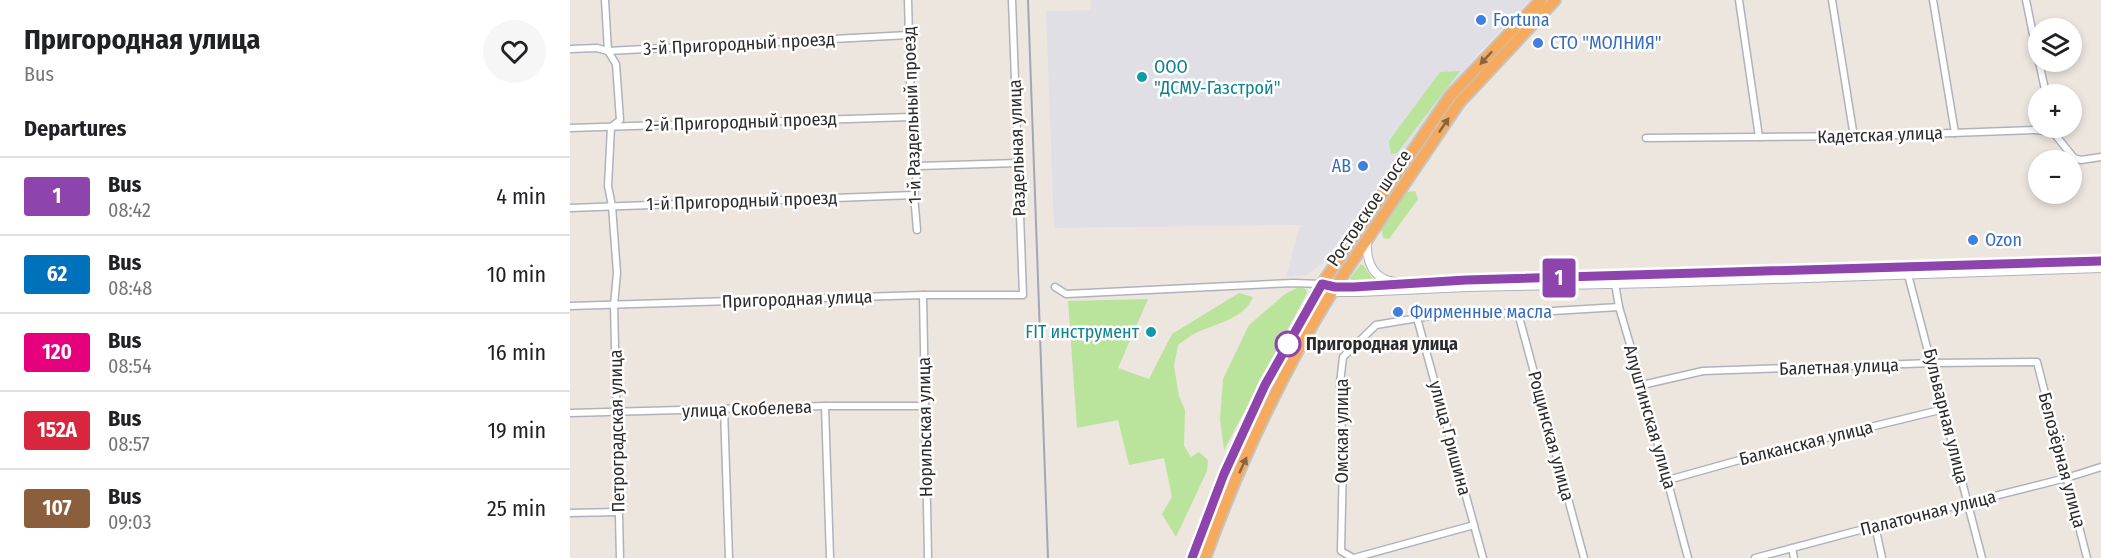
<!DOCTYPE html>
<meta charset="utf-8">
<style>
:root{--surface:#fff;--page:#f6f6f6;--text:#202124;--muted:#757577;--line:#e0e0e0}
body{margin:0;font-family:"Fira Sans Condensed",sans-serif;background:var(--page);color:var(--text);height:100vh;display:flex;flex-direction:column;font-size:22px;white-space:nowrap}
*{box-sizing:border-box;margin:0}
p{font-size:20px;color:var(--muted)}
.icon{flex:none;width:33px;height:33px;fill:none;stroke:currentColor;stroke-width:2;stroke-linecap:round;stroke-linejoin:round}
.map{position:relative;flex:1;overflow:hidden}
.panel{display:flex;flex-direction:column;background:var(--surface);width:570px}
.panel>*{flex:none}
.badge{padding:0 12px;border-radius:4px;font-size:21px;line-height:39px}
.controls{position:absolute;left:1458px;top:18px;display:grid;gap:12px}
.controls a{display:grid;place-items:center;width:54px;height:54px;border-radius:50%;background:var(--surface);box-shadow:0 3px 9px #0003;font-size:30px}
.map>.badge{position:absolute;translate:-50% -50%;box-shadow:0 0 0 3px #fff}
h2{padding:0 24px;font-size:22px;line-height:54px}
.round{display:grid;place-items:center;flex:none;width:63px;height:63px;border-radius:32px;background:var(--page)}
.headline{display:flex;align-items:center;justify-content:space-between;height:102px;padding:0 24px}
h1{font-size:28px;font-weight:700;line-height:45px}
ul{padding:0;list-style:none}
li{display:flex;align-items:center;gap:18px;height:78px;padding:0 24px;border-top:2px solid var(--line)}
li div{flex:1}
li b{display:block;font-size:22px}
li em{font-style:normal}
li .badge{min-width:66px;font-weight:700;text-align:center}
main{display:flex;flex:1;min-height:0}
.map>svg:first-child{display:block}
.industrial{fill:#e0dfe6}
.green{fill:#bae39c}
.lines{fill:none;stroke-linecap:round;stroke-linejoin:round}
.minor-casing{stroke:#afb2bc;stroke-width:9}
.tertiary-casing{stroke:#afb2bc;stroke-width:10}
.trunk-casing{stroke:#c4c4c4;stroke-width:14}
.minor{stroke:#fff;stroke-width:6}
.tertiary{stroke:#fff;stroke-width:8}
.trunk{stroke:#f6aa5e;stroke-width:10}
.rail{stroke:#a1a6b6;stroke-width:2}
.oneway{fill:#876542}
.line-casing{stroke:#fff;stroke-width:14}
.line{stroke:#8e44ad;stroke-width:9}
.shop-dot{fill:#3f7fe0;stroke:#fff;stroke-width:2}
.culture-dot{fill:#0f9aa8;stroke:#fff;stroke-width:2}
.stop-dot{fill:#fff;stroke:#8e44ad;stroke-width:3}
.labels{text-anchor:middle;stroke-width:5;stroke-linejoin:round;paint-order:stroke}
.shop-label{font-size:18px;fill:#366cbe;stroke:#fff;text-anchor:start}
.street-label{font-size:18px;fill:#2c2c2c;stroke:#fff}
.culture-label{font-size:18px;fill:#0d838f;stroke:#fff;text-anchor:start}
.stop-label{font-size:18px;font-weight:bold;fill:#2c2c2c;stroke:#fff;text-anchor:start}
</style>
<main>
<section class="panel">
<div class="headline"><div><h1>Пригородная улица</h1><p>Bus</p></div><a class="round"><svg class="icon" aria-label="heart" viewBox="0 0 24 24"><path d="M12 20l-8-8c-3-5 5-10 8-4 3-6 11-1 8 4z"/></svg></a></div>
<h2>Departures</h2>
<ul>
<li><span class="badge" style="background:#8e44ad;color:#fff">1</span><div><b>Bus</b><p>08:42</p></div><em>4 min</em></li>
<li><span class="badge" style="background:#0072bc;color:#fff">62</span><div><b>Bus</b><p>08:48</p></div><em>10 min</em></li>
<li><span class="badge" style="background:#e6007e;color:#fff">120</span><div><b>Bus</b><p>08:54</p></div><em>16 min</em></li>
<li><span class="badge" style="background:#d7263d;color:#fff">152A</span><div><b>Bus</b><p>08:57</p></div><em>19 min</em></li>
<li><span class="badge" style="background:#8b5e3c;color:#fff">107</span><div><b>Bus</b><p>09:03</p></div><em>25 min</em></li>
</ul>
</section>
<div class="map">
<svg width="1531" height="558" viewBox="0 0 1531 558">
<rect width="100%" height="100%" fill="#ede6df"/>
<polygon class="industrial" points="521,0 960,0 906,56 858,116 753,263 736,275 716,277 730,225 484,228 476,11 520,10"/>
<g class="green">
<polygon points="890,71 827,153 821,154 819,141 870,72"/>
<polygon points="845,191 848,199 819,239 813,238 812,230 837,192"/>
<polygon points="791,264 794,266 802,278 801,282 783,284 780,278"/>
<polygon points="729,287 736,289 737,293 654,450 650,419 653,379 679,325 715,294"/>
<path d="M669,293L683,297C675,318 648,323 628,332C621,335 615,340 608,345L604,366L609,396L615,410L614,446L621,457L629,452L638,460L637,471L606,537L592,514L602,497L594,458L559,465L548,420L507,428L498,301L578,299L548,368L579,379L602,334Z"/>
</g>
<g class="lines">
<defs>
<g id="minor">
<polyline points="35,0 38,51 46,64 50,120 41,127 38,186 42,206 47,273 44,305 50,558"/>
<polyline points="338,0 341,117 348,166 344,195 347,230"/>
<polyline points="1169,0 1189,137"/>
<polyline points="1262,0 1284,137"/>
<polyline points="1363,0 1385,133"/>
<polyline points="1456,0 1468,59"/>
<polyline points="0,49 27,48 38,51 339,35"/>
<polyline points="1469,62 1476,94"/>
<polyline points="0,128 341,117"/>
<polyline points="1076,138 1300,136 1465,130 1483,132 1504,158 1511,160 1531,157"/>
<polyline points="348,166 448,163"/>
<polyline points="0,208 344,195"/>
<polyline points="1336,267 1412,558"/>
<polyline points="1044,277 1049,307 1072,385 1118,558"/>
<polyline points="485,287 496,294 723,283 752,284"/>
<polyline points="353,295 358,558"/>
<polyline points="0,306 353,295 453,295 442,0"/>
<polyline points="948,313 1014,558"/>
<polyline points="847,318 913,558"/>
<polyline points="1072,385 1133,371 1363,363 1467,362 1517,558"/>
<polyline points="255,406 260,558"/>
<polyline points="154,409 159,558"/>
<polyline points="0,413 255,406 354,406"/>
<polyline points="1098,480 1198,452 1374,409"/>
<polyline points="0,513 49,512"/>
<polyline points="1305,526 1312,558"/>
<polyline points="1222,548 1224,558"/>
<polyline points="783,558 771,551 773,462 770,383 773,357 806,325 866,315 948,313 1049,307"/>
<polyline points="784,558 904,525"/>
<polyline points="1185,558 1305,526 1496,478 1531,467"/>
</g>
<g id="tertiary">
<path d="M797,241C796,260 802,279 825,282"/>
<polyline points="786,287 896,280 1531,261"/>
<polyline points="749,289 762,292 789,292 897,287 1088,283 1531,268"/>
</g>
<g id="trunk">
<polyline points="622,558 654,474 695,385 752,284 880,96 971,0"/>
<path d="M635,558C669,464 712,372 765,287L889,103L985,0"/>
</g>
</defs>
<use href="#minor" class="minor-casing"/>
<use href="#tertiary" class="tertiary-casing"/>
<use href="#trunk" class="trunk-casing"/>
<use href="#minor" class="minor"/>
<use href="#tertiary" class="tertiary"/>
<use href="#trunk" class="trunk"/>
<polyline class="rail" points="458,0 478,558"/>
</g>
<defs><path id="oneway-solid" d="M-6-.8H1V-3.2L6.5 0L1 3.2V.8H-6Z" transform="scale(1.5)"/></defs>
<g class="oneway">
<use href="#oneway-solid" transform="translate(916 58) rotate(133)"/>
<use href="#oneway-solid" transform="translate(874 125) rotate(-56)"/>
<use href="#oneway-solid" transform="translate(673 465) rotate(-65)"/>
</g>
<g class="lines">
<defs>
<polyline id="line" points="622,558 654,474 695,385 752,284 765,287 784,287 896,280 1531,261"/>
</defs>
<use href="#line" class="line-casing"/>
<use href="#line" class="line"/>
</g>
<g class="shop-dot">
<circle cx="911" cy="20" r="6"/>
<circle cx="968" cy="43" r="6"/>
<circle cx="793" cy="166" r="6"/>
<circle cx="1403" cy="240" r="6"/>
<circle cx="828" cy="312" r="6"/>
</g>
<g class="culture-dot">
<circle cx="572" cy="77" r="6"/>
<circle cx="581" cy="332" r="6"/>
</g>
<circle class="stop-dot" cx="718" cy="344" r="12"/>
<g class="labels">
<g class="shop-label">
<text x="923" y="26">Fortuna</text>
<text x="980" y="49">СТО "МОЛНИЯ"</text>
<text x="781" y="172" text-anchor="end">АВ</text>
<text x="1415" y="246">Ozon</text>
<text x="840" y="318">Фирменные масла</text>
</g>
<g class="street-label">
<text transform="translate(169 44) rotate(-3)" y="6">3-й Пригородный проезд</text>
<text transform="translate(342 115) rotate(-92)" y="6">1-й Раздельный проезд</text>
<text transform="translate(171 122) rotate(-2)" y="6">2-й Пригородный проезд</text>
<text transform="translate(1310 135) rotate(-2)" y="6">Кадетская улица</text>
<text transform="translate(447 148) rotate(-92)" y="6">Раздельная улица</text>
<text transform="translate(172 201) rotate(-2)" y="6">1-й Пригородный проезд</text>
<text transform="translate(799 208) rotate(-56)" y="6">Ростовское шоссе</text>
<text transform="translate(227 299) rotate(-2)" y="6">Пригородная улица</text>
<text transform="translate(1269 367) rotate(-2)" y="6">Балетная улица</text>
<text transform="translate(177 409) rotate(-2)" y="6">улица Скобелева</text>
<text transform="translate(1376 416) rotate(76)" y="6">Бульварная улица</text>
<text transform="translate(1080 417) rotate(74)" y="6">Алуштинская улица</text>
<text transform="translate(355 427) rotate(-91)" y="6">Норильская улица</text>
<text transform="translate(47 431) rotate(-91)" y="6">Петроградская улица</text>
<text transform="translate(772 431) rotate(-90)" y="6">Омская улица</text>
<text transform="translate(981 436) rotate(75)" y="6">Рощинская улица</text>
<text transform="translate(880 438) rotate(75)" y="6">улица Гришина</text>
<text transform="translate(1236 443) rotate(-14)" y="6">Балканская улица</text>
<text transform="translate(1492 460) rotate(75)" y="6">Белозёрная улица</text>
<text transform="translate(1358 513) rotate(-14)" y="6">Палаточная улица</text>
</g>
<g class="culture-label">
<text x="584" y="73">ООО<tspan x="584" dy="21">"ДСМУ-Газстрой"</tspan></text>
<text x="569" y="338" text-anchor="end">FIT инструмент</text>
</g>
<g class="stop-label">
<text x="736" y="350">Пригородная улица</text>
</g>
</g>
</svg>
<div class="controls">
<a><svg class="icon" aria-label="layers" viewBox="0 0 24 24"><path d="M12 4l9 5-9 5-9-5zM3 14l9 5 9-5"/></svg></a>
<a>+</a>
<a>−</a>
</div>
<b class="badge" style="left:989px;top:278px;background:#8e44ad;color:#fff">1</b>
</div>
</main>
